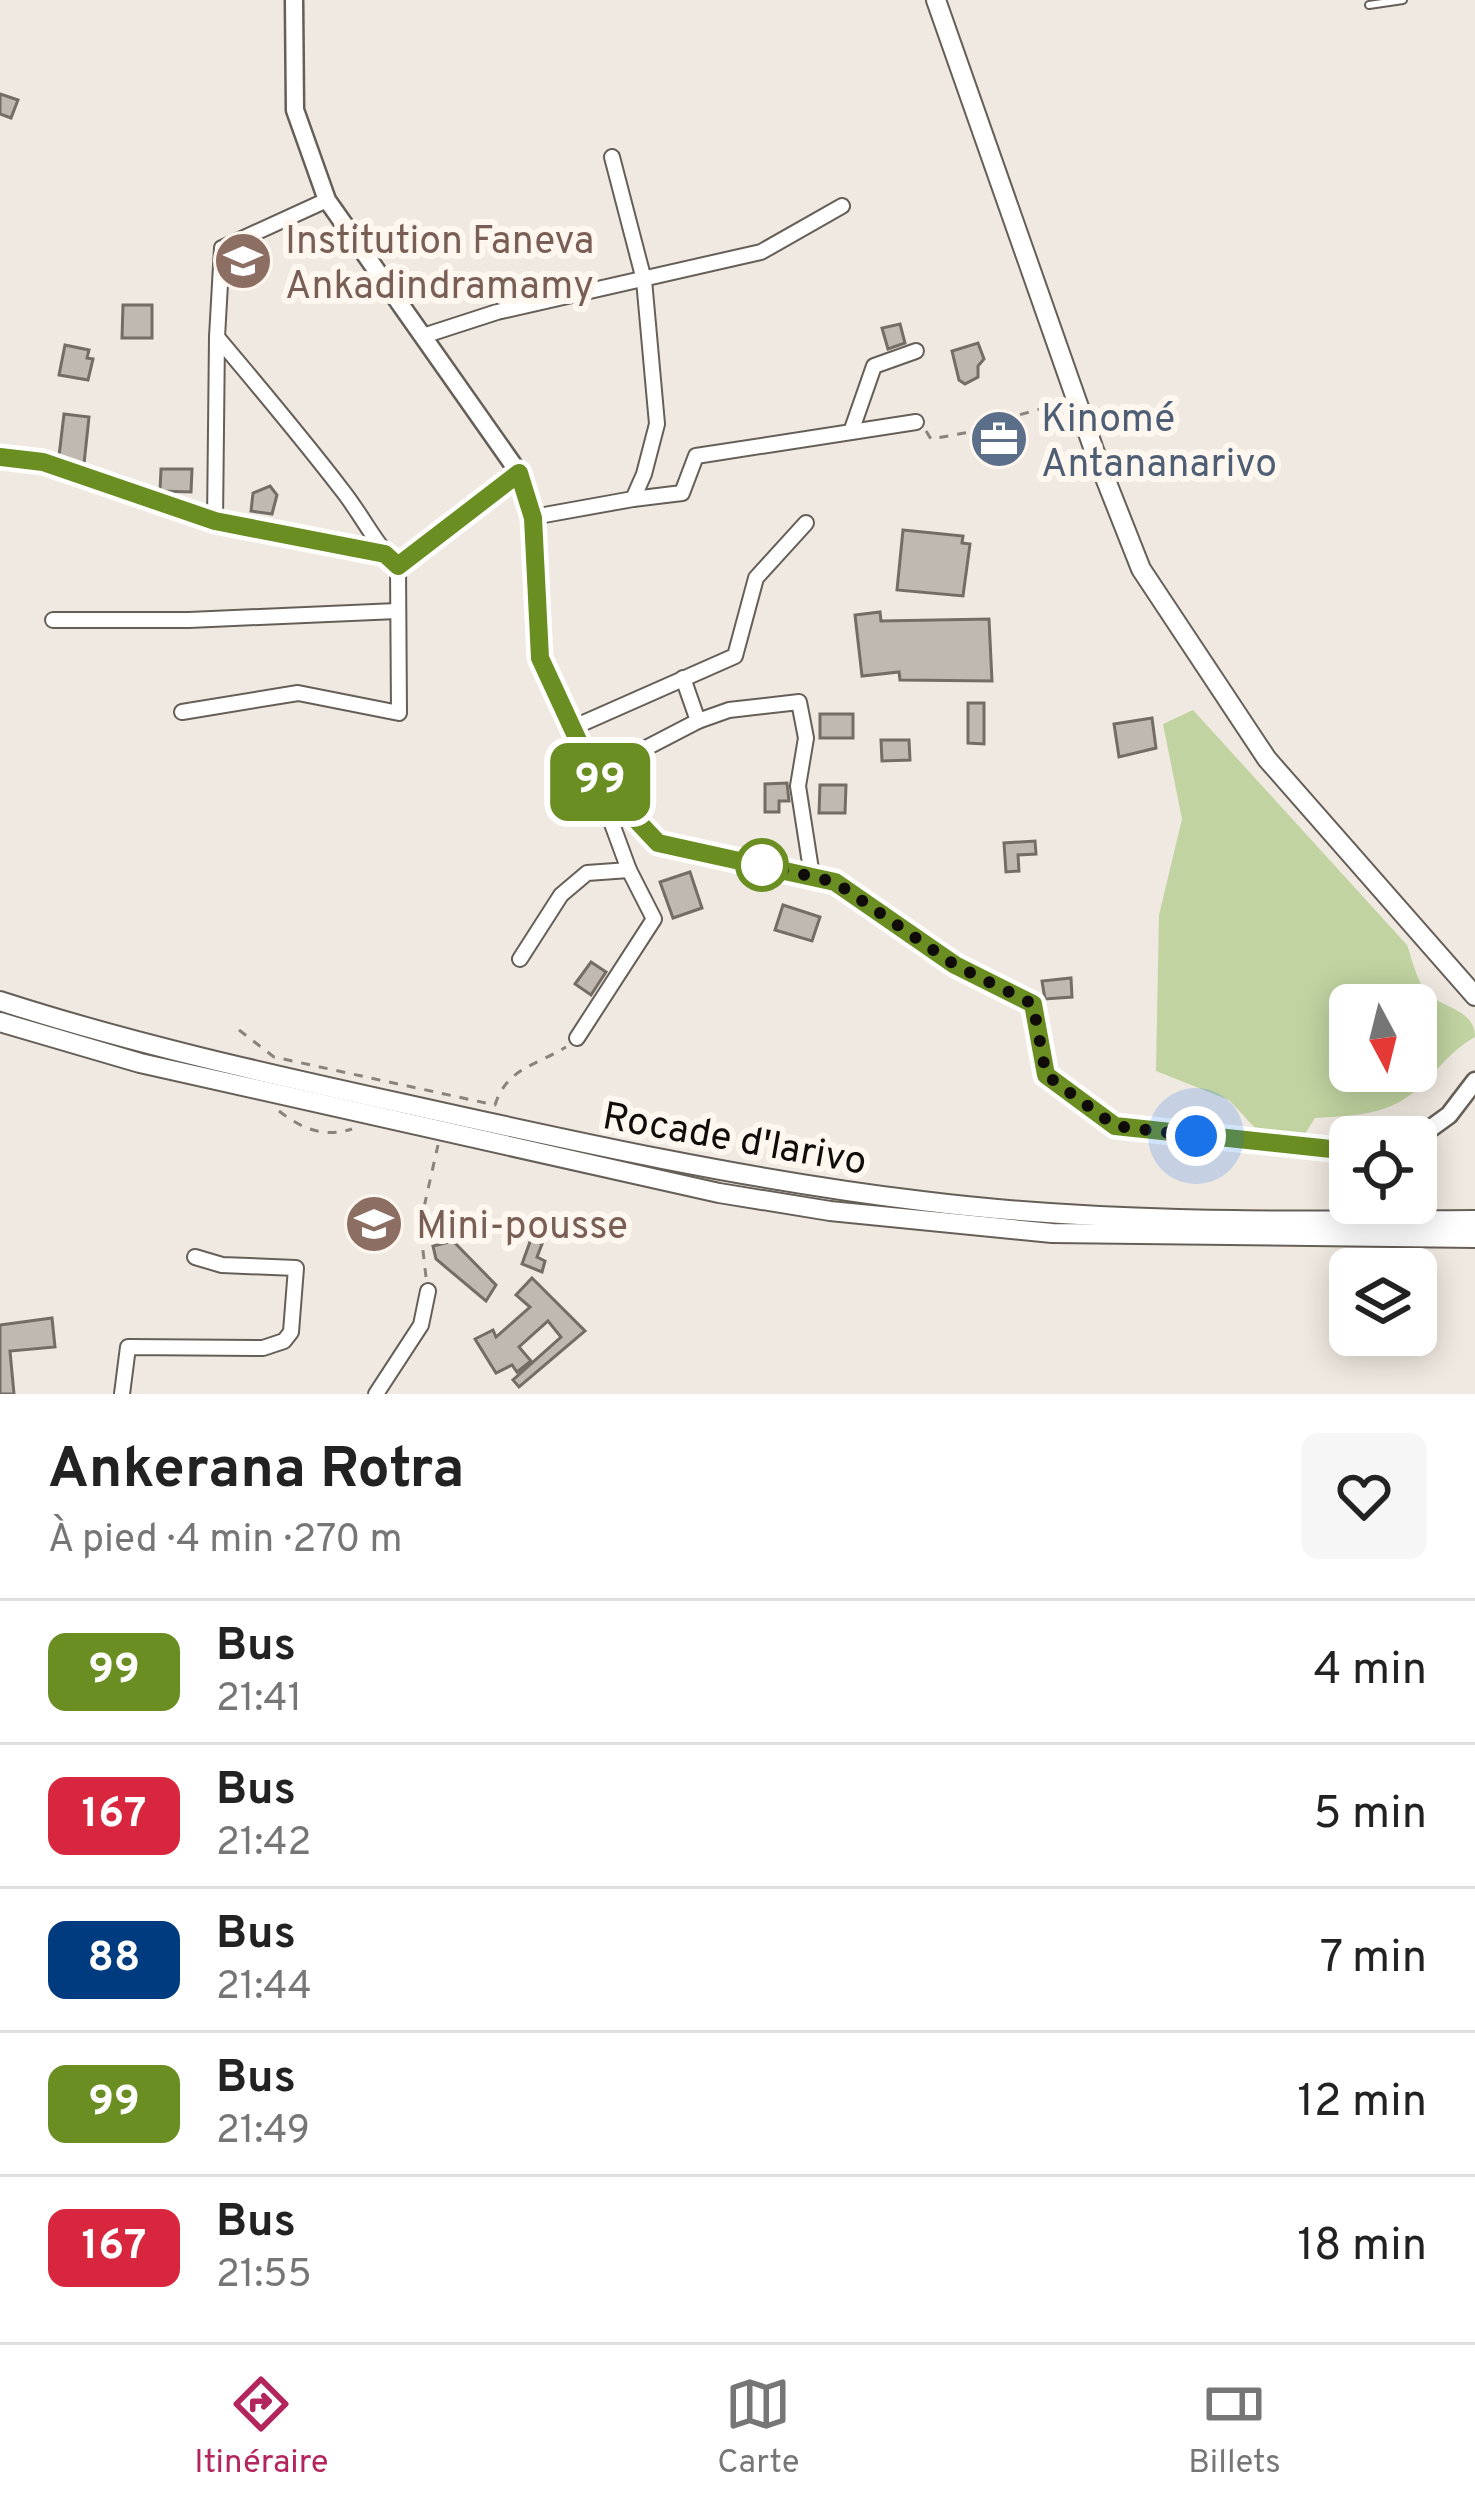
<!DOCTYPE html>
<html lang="fr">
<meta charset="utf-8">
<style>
:root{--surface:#fff;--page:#f6f6f6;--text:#222;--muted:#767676;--line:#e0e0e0;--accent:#b3255d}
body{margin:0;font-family:Overpass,sans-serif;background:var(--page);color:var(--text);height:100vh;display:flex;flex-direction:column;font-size:45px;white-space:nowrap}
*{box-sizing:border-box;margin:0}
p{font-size:39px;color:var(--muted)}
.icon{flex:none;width:66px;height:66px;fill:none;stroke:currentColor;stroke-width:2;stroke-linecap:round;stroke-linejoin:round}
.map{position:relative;height:1394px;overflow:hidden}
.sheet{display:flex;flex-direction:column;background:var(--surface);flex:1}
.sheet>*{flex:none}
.badge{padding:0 24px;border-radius:18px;font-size:42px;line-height:78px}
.needle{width:78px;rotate:173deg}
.controls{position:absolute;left:1329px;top:984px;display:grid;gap:24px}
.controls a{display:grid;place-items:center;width:108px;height:108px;border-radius:18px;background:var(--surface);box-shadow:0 6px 30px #0003;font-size:60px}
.you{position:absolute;width:60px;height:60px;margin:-30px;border:9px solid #fff;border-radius:50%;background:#1a73e8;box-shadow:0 0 0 18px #1a73e833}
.map>.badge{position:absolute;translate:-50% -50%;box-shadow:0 0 0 6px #fff}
.round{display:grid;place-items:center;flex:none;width:126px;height:126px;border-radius:18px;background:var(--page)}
.overview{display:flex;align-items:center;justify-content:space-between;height:204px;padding:0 48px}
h1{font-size:57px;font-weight:700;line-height:90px}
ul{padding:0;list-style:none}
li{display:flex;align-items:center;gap:36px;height:144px;padding:0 48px;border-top:3px solid var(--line)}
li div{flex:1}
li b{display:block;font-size:45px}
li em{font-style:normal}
li .badge{min-width:132px;font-weight:700;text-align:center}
.menu{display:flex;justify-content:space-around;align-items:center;height:168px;border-top:3px solid var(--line);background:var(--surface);font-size:33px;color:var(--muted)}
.menu a{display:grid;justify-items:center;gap:6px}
.menu .selected{color:var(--accent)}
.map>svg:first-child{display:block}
.green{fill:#c0d3a0;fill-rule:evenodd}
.building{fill:#bfb9b1;stroke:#736d66;stroke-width:3}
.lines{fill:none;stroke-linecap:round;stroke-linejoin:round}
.service-casing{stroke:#655f58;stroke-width:10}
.minor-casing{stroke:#655f58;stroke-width:18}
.tertiary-casing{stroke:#655f58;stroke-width:21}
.secondary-casing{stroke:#655f58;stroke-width:22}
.path{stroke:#89837e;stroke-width:3;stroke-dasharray:9 9;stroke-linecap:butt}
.service{stroke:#fff;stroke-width:6}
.minor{stroke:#fff;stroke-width:14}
.tertiary{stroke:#fff;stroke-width:16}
.secondary{stroke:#fff;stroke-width:18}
.line-casing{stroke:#fff;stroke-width:27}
.line{stroke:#6b8e23;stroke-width:18}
.walk{stroke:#0f0c0a;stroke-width:12;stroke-dasharray:0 21.6}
.stop-dot{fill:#fff;stroke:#6b8e23;stroke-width:6}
.labels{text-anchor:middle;stroke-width:12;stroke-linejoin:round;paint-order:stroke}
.education-label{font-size:39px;fill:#785e54;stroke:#fef7ef;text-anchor:start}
.service-label{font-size:39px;fill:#4e5e75;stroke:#fef7ef;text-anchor:start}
.street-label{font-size:39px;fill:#0f0c0a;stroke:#fef7ef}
</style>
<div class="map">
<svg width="1475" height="1394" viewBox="0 0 1475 1394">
<rect width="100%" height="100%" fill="#f0e9e1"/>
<path class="green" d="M1193,710L1407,945C1412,959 1417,981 1426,992C1443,1009 1475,1009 1475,1037C1445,1053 1429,1085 1401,1101C1375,1116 1344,1116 1315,1118L1303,1137L1258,1131L1229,1100L1156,1071L1159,915L1182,819L1163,724ZM1350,1005H1416V1071H1350Z"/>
<g class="building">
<polygon points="0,94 18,100 11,118 0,114"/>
<polygon points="123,305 152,305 152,338 122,338"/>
<polygon points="900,324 905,343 888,349 882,328"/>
<polygon points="978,343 984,359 978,366 978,377 965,384 959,380 952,351"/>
<polygon points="65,345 89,350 87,358 93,359 88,380 59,375"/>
<polygon points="64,414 89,417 84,464 59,456"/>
<polygon points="161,469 192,469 191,492 160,491"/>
<polygon points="270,486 277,495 272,514 251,511 253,493"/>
<polygon points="903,530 963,536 962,543 970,544 963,596 897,590"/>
<polygon points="880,612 881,621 989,619 992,681 900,680 899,672 862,676 855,615"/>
<polygon points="968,703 984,703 984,744 968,743"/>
<rect x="820" y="714" width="33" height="24"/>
<polygon points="1152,718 1156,748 1119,757 1114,724"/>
<polygon points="881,740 909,740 910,760 882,761"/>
<polygon points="787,783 789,801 779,801 779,812 765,812 765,784"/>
<polygon points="820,785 846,785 845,813 819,813"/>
<polygon points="1035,841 1036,854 1018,855 1019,871 1006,872 1004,843"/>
<polygon points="690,872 702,908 673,918 660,882"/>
<polygon points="783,905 820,917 812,941 775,930"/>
<polygon points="591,962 606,972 591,995 575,984"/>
<polygon points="1071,978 1072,997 1045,999 1042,981"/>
<polygon points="531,1239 542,1244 537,1257 545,1261 542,1272 522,1264"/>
<polygon points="453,1241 496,1285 486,1301 436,1259 433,1246"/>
<polygon points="532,1278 585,1331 519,1387 513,1380 561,1337 548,1321 519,1347 531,1361 517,1372 512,1365 496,1373 475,1339 493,1330 496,1337 530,1307 516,1295"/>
<polygon points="52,1318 55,1347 10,1351 14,1394 0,1394 0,1325"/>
</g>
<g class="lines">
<defs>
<polyline id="service" points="1369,5 1403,0"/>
<g id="minor">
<polyline points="423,336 497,312 761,252 842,206"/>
<polyline points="851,432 874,366 916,351"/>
<polyline points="0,457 43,462 215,522 385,554"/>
<polyline points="633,499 682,493 696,456 916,422"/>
<polyline points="533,517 633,499 644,474 657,424 644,280 612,157"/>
<polyline points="215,522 217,337"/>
<polyline points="398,566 519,473"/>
<polyline points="53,620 189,620 397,611"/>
<path d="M182,712L298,693L399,713L398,566C375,544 362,515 342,490C302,438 260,388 217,337L222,248L327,200"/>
<polyline points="698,721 729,710 799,702 806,738 798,786 812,876"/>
<polyline points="572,728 735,656 756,578 806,523"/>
<polyline points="520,959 561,895 587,873 629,870 594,775 698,721 683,678"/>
<polyline points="577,1038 654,919 629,870"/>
<polyline points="122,1394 128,1347 263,1348 284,1341 291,1332 296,1268 222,1265 195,1257"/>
<polyline points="376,1394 421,1325 428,1291"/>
</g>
<g id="tertiary">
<polyline points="294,0 295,110 327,200 519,473 533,517 540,658 594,775 658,843 835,882 955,965 1033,1004 1046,1075 1115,1126 1350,1151"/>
<polyline points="1416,1139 1449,1115 1475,1081"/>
</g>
<g id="secondary">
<polyline points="936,0 1094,450 1141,569 1267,759 1475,996"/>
<path d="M0,1001C133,1044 269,1074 405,1104C576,1142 747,1180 922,1201C1105,1224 1291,1221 1475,1220"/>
<polyline points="0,1022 140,1063 719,1193 830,1211 1052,1233 1475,1238"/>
</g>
</defs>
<use href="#service" class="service-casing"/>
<use href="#minor" class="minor-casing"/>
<use href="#tertiary" class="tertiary-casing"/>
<use href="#secondary" class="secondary-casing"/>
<g class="path">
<polyline points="926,431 931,439 1015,424 1015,416 1063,403"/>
<path d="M239,1030L274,1057L495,1105C507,1068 535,1066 566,1047"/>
<path d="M279,1111C302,1129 324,1138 352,1129"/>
<polyline points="426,1277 420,1225 438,1145"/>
</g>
<use href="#service" class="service"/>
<use href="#minor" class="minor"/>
<use href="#tertiary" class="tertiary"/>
<use href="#secondary" class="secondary"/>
</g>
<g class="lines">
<defs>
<polyline id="line" points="0,457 43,462 215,521 385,554 398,566 519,473 533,518 540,658 594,775 658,843 835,882 955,965 1033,1004 1046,1075 1115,1126 1350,1151"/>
</defs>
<use href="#line" class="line-casing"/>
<use href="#line" class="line"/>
<polyline class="walk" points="762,865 835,882 955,965 1033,1004 1046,1075 1115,1126 1196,1136"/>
</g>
<defs>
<symbol id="university-disc" viewBox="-11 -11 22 22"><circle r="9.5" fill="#8d6e63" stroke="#fef7ef"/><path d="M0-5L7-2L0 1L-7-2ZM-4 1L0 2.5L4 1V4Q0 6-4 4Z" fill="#fff"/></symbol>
<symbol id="office-disc" viewBox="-11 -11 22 22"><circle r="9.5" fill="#5c6f8a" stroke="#fef7ef"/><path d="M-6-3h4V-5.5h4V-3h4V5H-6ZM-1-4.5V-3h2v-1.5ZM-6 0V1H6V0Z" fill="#fff"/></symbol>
<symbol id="school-disc" viewBox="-11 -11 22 22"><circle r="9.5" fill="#8d6e63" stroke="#fef7ef"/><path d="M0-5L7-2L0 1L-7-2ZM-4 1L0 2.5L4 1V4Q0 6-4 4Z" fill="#fff"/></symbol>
</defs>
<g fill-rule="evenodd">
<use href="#university-disc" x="210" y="228" width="66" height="66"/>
<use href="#office-disc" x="966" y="406" width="66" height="66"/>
<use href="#school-disc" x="341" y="1191" width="66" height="66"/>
</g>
<circle class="stop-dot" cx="762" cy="865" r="24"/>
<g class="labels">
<g class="education-label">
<text x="285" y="253">Institution Faneva<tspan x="285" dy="45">Ankadindramamy</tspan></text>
<text x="416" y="1238">Mini-pousse</text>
</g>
<g class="service-label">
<text x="1041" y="431">Kinomé<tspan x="1041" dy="45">Antananarivo</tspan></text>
</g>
<g class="street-label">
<text transform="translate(735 1137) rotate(10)" y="14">Rocade d'Iarivo</text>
</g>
</g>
</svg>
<div class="controls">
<a><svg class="needle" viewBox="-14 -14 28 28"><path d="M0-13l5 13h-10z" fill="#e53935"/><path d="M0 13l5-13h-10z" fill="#767676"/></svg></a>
<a><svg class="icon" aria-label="locate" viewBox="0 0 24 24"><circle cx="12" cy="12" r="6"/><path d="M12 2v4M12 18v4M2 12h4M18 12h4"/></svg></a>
<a><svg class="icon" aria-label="layers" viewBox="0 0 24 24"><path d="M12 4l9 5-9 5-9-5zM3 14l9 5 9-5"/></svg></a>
</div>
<div class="you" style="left:1196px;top:1136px"></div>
<b class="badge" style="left:600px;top:782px;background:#6b8e23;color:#fff">99</b>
</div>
<section class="sheet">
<div class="overview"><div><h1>Ankerana Rotra</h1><p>À pied · 4 min · 270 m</p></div><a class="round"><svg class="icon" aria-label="heart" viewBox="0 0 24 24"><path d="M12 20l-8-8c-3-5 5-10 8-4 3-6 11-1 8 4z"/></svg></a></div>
<ul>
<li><span class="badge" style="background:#6b8e23;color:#fff">99</span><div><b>Bus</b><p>21:41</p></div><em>4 min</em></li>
<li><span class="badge" style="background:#d7263d;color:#fff">167</span><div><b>Bus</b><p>21:42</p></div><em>5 min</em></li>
<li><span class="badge" style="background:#003b80;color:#fff">88</span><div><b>Bus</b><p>21:44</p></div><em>7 min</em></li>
<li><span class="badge" style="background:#6b8e23;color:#fff">99</span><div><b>Bus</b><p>21:49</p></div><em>12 min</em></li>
<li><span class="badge" style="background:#d7263d;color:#fff">167</span><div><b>Bus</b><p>21:55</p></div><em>18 min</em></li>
</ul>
</section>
<nav class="menu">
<a class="selected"><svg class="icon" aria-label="directions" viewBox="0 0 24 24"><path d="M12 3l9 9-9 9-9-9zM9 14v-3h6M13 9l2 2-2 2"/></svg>Itinéraire</a>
<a><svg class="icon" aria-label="map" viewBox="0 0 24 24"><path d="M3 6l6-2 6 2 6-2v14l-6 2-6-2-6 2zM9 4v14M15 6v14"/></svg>Carte</a>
<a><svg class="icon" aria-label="tickets" viewBox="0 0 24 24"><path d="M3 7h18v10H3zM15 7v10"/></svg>Billets</a>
</nav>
